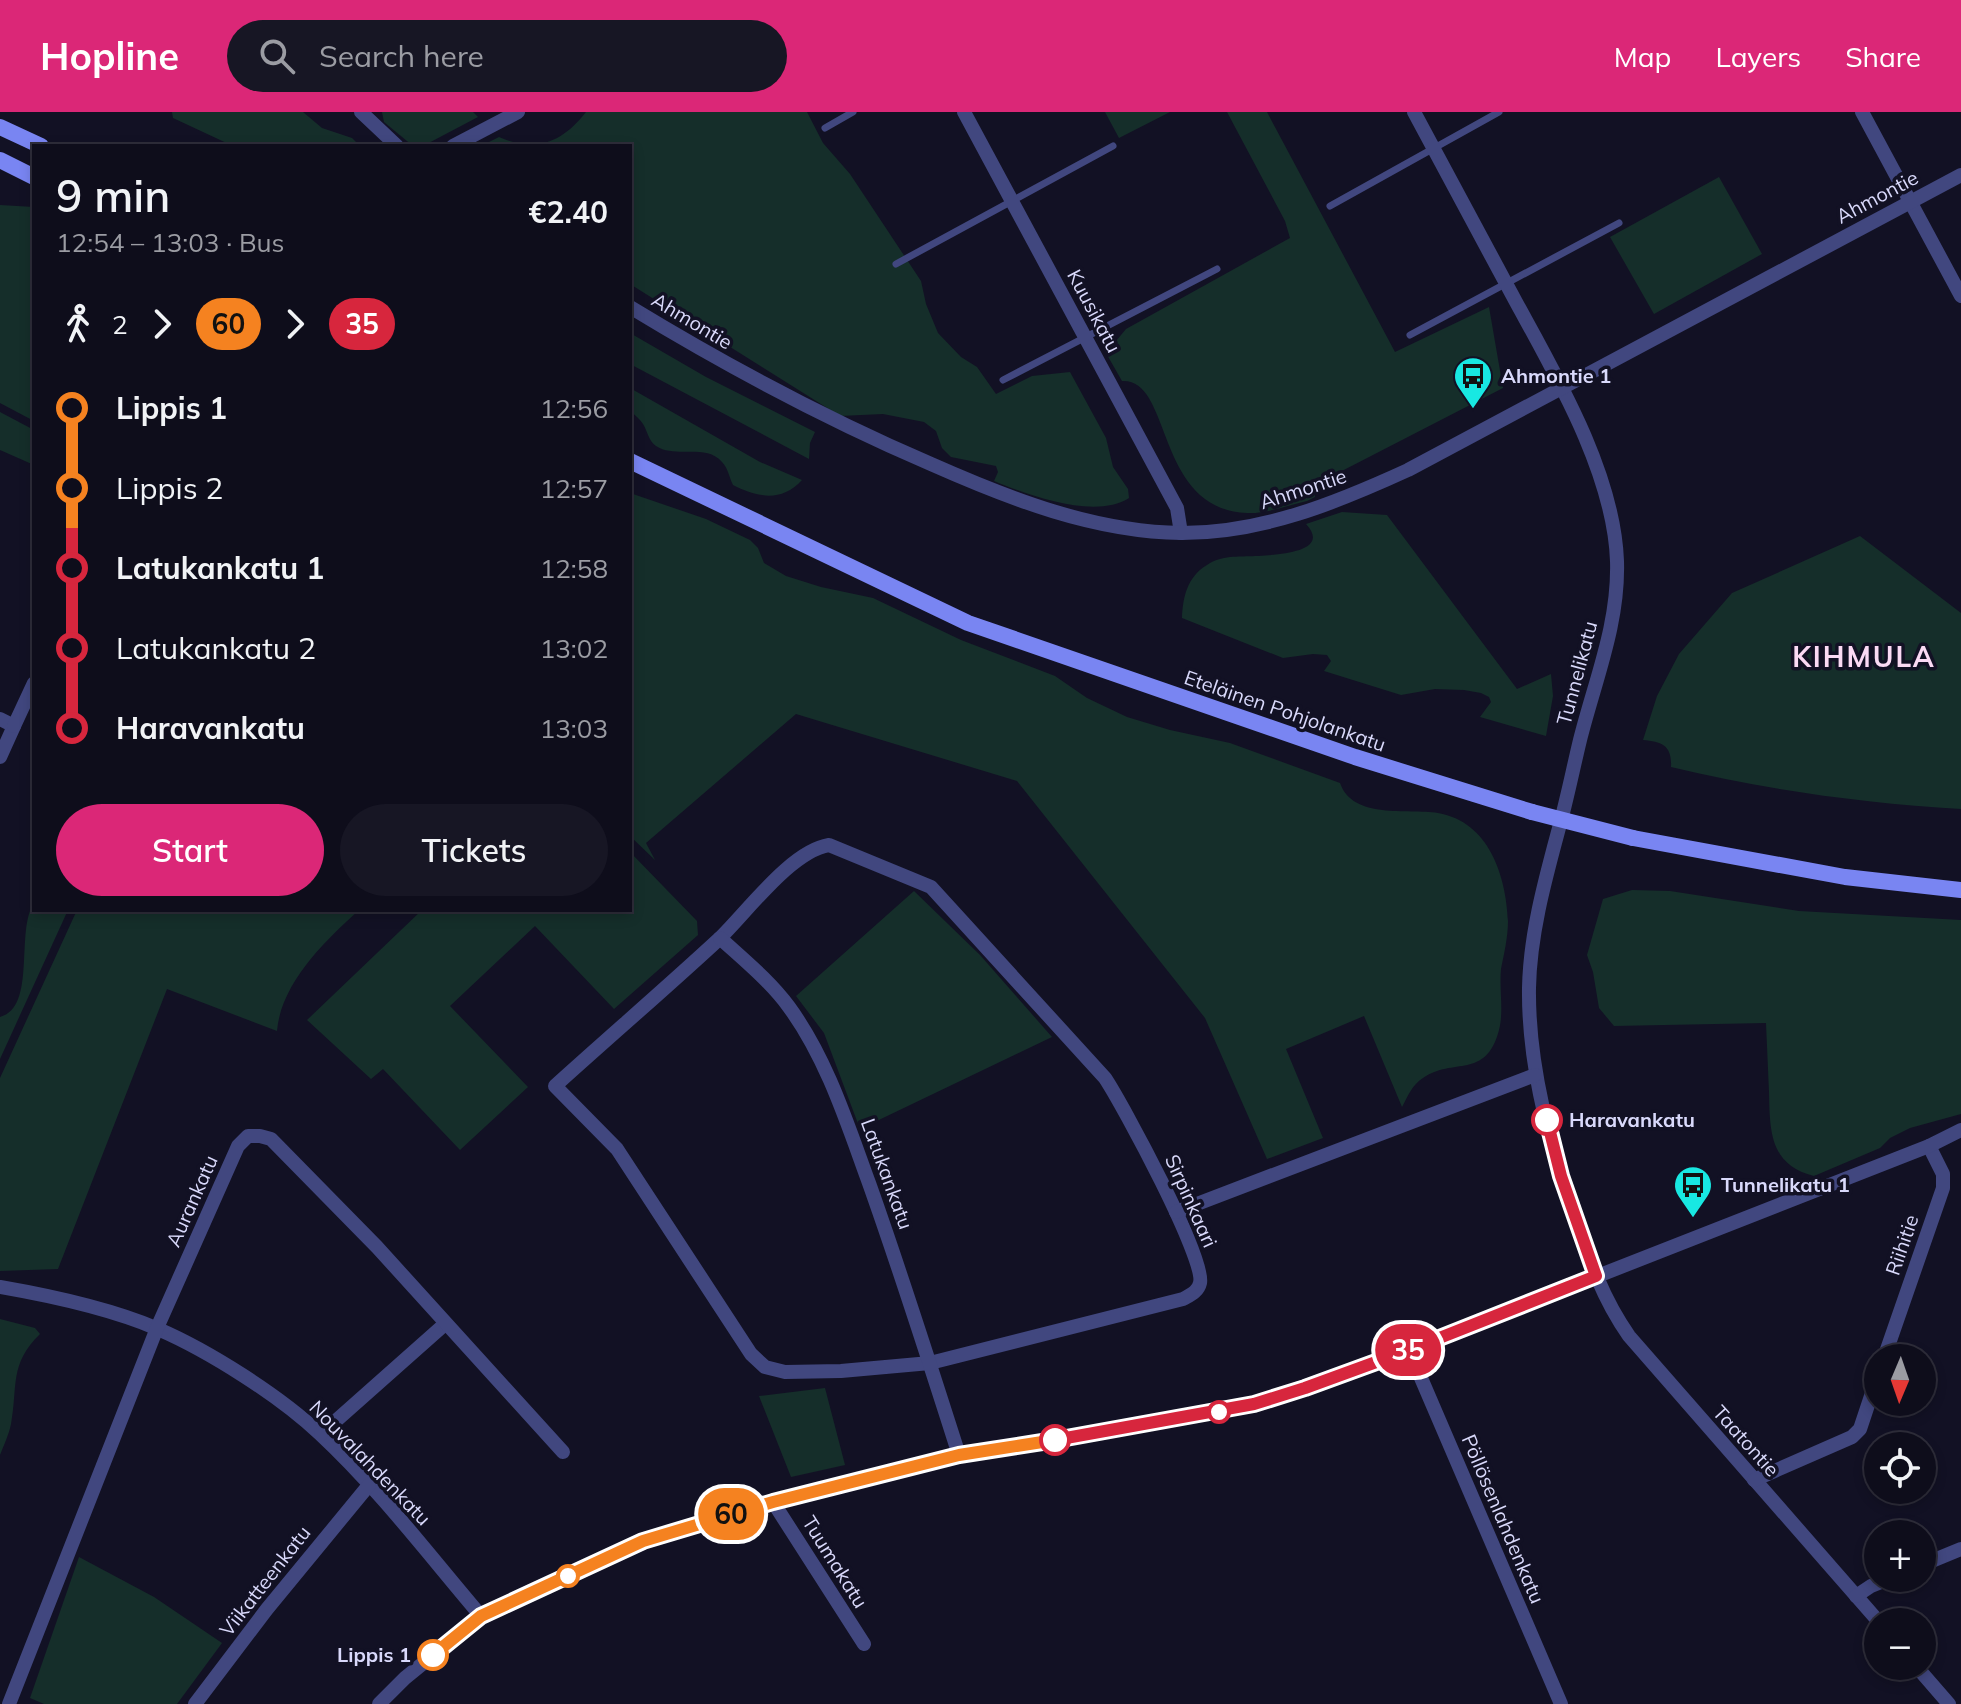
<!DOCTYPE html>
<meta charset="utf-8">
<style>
:root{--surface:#0e0d1b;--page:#171624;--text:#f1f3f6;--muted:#9b9ca3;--line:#2e2d3a;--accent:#db2777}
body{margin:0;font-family:Mulish,sans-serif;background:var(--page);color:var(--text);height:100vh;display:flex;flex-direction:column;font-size:30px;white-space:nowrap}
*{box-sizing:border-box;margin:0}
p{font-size:26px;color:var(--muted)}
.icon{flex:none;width:44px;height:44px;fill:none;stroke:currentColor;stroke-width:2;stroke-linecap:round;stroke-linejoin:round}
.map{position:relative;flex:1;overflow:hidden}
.details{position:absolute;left:32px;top:32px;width:600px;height:768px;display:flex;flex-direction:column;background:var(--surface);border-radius:0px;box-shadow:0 4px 12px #0003,0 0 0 2px var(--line)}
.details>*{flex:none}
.badge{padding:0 16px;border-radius:26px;font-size:28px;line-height:52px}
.needle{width:52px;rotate:182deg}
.tools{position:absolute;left:1864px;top:1232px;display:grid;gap:16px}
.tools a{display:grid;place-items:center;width:72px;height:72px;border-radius:50%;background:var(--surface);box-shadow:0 4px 12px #0003,0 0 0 2px var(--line);font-size:40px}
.map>.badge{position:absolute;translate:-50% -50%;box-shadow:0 0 0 4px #fff}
.legs{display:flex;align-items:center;gap:12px;height:88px;padding:0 24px;font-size:26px}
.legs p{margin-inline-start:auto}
.head{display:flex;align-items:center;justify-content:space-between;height:136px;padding:0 24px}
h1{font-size:44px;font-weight:600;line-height:60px}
.cta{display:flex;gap:16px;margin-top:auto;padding:16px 24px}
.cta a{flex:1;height:92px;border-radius:48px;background:var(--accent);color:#fff;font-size:32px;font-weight:600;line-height:92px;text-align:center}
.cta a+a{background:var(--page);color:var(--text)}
ul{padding:0 24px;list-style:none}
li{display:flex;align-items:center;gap:28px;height:80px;font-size:30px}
li i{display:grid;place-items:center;width:12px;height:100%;margin:0 10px;background:currentColor}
li i::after{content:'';width:20px;height:20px;margin:-10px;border:6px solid;border-radius:50%;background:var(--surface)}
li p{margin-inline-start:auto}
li:first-child i{background:linear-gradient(#0000 50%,currentColor 0)}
li:last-child i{background:linear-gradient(currentColor 50%,#0000 0)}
header{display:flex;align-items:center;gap:48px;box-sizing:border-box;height:112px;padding:0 40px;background:var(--accent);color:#fff}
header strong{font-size:38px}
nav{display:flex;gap:44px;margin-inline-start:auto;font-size:28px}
.search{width:560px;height:72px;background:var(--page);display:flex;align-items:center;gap:20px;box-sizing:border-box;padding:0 28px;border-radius:44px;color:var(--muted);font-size:30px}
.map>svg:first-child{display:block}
.green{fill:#152e2a}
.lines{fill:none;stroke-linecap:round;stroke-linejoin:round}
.service{stroke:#41477f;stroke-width:7}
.minor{stroke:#41477f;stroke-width:14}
.secondary{stroke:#7985f2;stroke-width:16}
.secondary-bridge{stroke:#7985f2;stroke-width:16}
.line-1-casing{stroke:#fff;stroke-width:18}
.line-2-casing{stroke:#fff;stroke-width:18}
.line-1{stroke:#f58220;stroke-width:12}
.line-2{stroke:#d7263d;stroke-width:12}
.stop-2-dot{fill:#fff;stroke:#d7263d;stroke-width:4}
.stop-1-dot{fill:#fff;stroke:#f58220;stroke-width:4}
.labels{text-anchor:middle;stroke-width:7;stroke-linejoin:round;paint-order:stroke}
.street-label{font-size:20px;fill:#d9d9fb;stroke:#121124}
.poi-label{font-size:20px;font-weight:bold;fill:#d9d9fb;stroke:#121124;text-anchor:start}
.stop-label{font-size:20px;font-weight:bold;fill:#d9d9fb;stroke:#121124;text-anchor:start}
.district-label{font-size:28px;font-weight:bold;letter-spacing:2px;fill:#fbdaf4;stroke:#121124}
</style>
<header>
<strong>Hopline</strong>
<div class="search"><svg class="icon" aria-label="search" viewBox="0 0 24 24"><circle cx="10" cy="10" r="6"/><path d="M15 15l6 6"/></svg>Search here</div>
<nav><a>Map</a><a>Layers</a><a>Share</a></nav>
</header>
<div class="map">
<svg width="1961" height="1592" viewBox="0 0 1961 1592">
<rect width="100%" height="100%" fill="#121124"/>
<g class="green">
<polygon points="172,0 303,0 322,16 352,26 360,34 233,34 173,6"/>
<polygon points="382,0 473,0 478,5 423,34 413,34 384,10"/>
<path d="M586,0H807L823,31L850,62L921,169L926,192L938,221L961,245L977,255L996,282L1032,264L1070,260L1106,326L1113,355L1128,377L1129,386C1095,408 1028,383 994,369L998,360L996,354L951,345L942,336L936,319L924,310L883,302L840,304L630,172V34H481L499,25C535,41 562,31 586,0Z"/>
<polygon points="1105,0 1170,0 1119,26"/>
<path d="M1227,0H1267L1395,240L1489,195L1503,276L1336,362C1326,367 1314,373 1315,385L1307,389C1289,393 1266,402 1247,401C1154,397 1173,266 1122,269L1106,241L1126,217L1290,126L1285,109Z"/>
<polygon points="1719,65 1762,142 1654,202 1610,125"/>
<polygon points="0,93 34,95 34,309 0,291"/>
<polygon points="630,221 706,265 815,320 810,331 809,347 630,252"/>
<path d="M630,276L760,350L802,368C781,391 757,385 733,373C729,365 728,356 722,350C706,331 676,347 656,334C648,328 648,320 643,312C640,307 635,303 630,299Z"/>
<polygon points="0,300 34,318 34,353 0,338"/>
<path d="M630,381L706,407L750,428L758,436L764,451L786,464L821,475L873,486L961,528L1055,564L1087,586L1127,605L1170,618L1230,631L1340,671C1353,708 1407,696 1438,701C1489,710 1506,763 1508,809C1508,825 1504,842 1501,857C1499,877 1504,899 1499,918C1486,968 1453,945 1423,966C1412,973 1408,984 1402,995L1364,904L1286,937L1323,1026L1267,1047L1205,906L1017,669L796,602L646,731L655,748L630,724Z"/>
<path d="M1342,400L1387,403L1517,577L1551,562L1553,584L1546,624L1480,605L1491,590L1489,585L1481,581L1464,578L1435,577L1401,583L1324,559L1331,549L1327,543L1313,542L1283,546L1182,506C1183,485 1187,465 1207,453C1214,448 1222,446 1230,445C1244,443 1339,448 1306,412Z"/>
<path d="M1860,424L1961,501V697C1863,691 1767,678 1671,655C1672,633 1662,630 1643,628L1657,584L1679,542L1732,481Z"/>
<polygon points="630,740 697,809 698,823 614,897 535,814 450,894 528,975 460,1038 383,957 371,967 307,908 422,798 630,798"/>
<path d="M1632,778L1670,779L1799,799L1961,808V1002L1910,1016L1890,1026L1880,1036L1814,1064C1769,1053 1770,1018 1769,980C1768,957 1767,934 1766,911L1614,914L1599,896L1593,860L1587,843L1603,787Z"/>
<polygon points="914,779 980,843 1052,925 860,1017 824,921 796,884"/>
<path d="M34,791V798H68L0,947V905C37,895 15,819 34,791Z"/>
<path d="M77,798H359C325,829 281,871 277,919L167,877L58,1157L0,1159V966Z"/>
<path d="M0,1207L35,1216L40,1222C9,1252 18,1274 11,1312C9,1322 4,1333 0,1343Z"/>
<polygon points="825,1276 845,1353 791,1365 759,1284"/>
<polygon points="79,1445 154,1485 222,1531 177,1592 44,1592 30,1586"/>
</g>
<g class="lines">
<g class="service">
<polyline points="825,16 853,0"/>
<polyline points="1330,94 1499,0"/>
<polyline points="896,152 1113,34"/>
<polyline points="1410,223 1619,111"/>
<polyline points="1003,268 1217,157"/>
</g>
<g class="minor">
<polyline points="361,0 397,34"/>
<polyline points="964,0 1177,396 1181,421"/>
<path d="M1414,0C1448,63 1482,126 1516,190C1557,265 1614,362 1617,449C1619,512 1595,568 1580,628C1573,657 1567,687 1559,716C1545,768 1530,822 1529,876C1528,950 1547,1024 1571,1093C1587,1140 1600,1183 1629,1224L1879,1510"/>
<polyline points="1862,0 1961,184"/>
<polyline points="453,34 518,0"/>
<path d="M630,195C727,254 826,307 931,352C1010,387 1094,420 1182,421C1262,421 1336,391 1408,358L1961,63"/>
<polyline points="0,607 14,614 0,645"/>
<polyline points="14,614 34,571"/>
<path d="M829,733L931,775L1105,966C1123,993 1206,1147 1200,1171C1198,1180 1190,1183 1183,1187L930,1251L841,1259L785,1260L765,1255L751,1242L617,1037L555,974C609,925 665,877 719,827C747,800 791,739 829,733Z"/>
<path d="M720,826C744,848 770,869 789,895C827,947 847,1011 869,1071C901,1161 930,1252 959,1343"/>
<polyline points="1176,1100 1535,963"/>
<path d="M0,1175C52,1184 109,1196 158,1217C209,1239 280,1284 320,1322C379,1377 429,1443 481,1504"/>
<polyline points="1409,1238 1561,1592"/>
<polyline points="1884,1246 1943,1076 1943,1062 1929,1034"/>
<polyline points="321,1322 445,1212"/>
<polyline points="1754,1368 1852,1325 1860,1317 1878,1263"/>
<polyline points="773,1390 864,1532"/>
<polyline points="1922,1453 1961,1437"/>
<polyline points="1856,1484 1871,1474 1891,1466"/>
<polyline points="1916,1554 1949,1592"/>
<polyline points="9,1592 157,1216 238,1034 248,1024 260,1024 271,1027 377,1135 563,1340"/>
<polyline points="195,1592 267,1497 369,1373"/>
<polyline points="379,1592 405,1566 481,1504 643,1429 773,1390 959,1343 1021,1334 1254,1292 1409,1238 1929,1034 1961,1018"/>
</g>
<g class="secondary">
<polyline points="0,15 41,34"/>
<polyline points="0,48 34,65"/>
<polyline points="630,349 968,511 1355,645 1532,700"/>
<polyline points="1633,726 1845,765 1961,778"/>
</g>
<polyline class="secondary-bridge" points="1532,700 1633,726"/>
</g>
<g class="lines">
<defs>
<polyline id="line-1" points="433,1543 481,1504 643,1429 773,1390 959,1343 1055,1328"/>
<polyline id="line-2" points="1055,1328 1254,1292 1305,1276 1409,1238 1596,1164 1561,1064 1547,1008"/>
</defs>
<use href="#line-1" class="line-1-casing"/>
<use href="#line-2" class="line-2-casing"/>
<use href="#line-1" class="line-1"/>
<use href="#line-2" class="line-2"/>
</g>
<defs>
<symbol id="bus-pin" viewBox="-11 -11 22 30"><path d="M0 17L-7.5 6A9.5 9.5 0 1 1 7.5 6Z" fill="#18e8e2" stroke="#121124"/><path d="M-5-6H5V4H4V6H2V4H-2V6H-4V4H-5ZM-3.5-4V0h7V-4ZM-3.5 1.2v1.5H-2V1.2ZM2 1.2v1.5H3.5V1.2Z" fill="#111"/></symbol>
</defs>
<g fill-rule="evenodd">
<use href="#bus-pin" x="1451" y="242" width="44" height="60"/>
<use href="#bus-pin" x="1671" y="1051" width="44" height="60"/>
</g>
<g class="stop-2-dot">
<circle cx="1547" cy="1008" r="14"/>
<circle cx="1219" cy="1300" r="10"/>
<circle cx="1055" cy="1328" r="14"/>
</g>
<g class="stop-1-dot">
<circle cx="568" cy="1464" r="10"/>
<circle cx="433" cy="1543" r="14"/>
</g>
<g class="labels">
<g class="street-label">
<text transform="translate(1877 85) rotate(-28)" y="7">Ahmontie</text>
<text transform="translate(1094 199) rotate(62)" y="7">Kuusikatu</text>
<text transform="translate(692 209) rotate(31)" y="7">Ahmontie</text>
<text transform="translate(1303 377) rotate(-18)" y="7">Ahmontie</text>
<text transform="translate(1577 561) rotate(-75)" y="7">Tunnelikatu</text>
<text transform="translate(1285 599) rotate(19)" y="7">Eteläinen Pohjolankatu</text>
<text transform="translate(887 1062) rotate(70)" y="7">Latukankatu</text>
<text transform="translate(192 1089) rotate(-66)" y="7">Aurankatu</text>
<text transform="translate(1191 1089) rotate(66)" y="7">Sirpinkaari</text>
<text transform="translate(1902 1133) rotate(-71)" y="7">Riihitie</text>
<text transform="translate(1746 1329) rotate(48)" y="7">Taatontie</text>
<text transform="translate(370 1351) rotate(46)" y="7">Nouvalahdenkatu</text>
<text transform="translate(1503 1407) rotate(67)" y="7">Pöllösenlahdenkatu</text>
<text transform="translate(835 1450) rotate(58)" y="7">Tuumakatu</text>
<text transform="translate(265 1469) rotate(-52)" y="7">Viikatteenkatu</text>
</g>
<g class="poi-label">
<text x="1501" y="271">Ahmontie 1</text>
<text x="1721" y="1080">Tunnelikatu 1</text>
</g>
<g class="stop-label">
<text x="1569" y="1015">Haravankatu</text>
<text x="411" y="1550" text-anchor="end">Lippis 1</text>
</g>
<g class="district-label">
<text x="1864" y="555">KIHMULA</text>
</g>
</g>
</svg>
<div class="tools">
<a><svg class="needle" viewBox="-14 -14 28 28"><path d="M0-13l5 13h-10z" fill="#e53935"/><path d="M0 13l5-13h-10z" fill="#9b9ca3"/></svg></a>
<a><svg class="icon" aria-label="locate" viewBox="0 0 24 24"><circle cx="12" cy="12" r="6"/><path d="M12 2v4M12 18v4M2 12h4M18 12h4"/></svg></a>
<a>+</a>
<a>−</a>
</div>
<b class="badge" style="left:731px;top:1402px;background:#f58220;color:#111">60</b>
<b class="badge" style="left:1408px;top:1238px;background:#d7263d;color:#fff">35</b>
<section class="details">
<div class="head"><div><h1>9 min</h1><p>12:54 – 13:03 · Bus</p></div><b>€2.40</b></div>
<div class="legs"><svg class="icon" aria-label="walk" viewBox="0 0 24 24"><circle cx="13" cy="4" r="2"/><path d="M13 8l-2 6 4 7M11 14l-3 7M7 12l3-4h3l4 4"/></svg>2<svg class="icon" aria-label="forward" viewBox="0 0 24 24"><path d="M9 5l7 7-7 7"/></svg><b class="badge" style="background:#f58220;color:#111">60</b><svg class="icon" aria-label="forward" viewBox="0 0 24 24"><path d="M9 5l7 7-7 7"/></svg><b class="badge" style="background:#d7263d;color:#fff">35</b></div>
<ul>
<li><i style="color:#f58220"></i><b>Lippis 1</b><p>12:56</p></li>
<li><i style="color:#f58220"></i><span>Lippis 2</span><p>12:57</p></li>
<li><i style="color:#d7263d"></i><b>Latukankatu 1</b><p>12:58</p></li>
<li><i style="color:#d7263d"></i><span>Latukankatu 2</span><p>13:02</p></li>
<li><i style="color:#d7263d"></i><b>Haravankatu</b><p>13:03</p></li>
</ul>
<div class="cta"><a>Start</a><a>Tickets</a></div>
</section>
</div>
